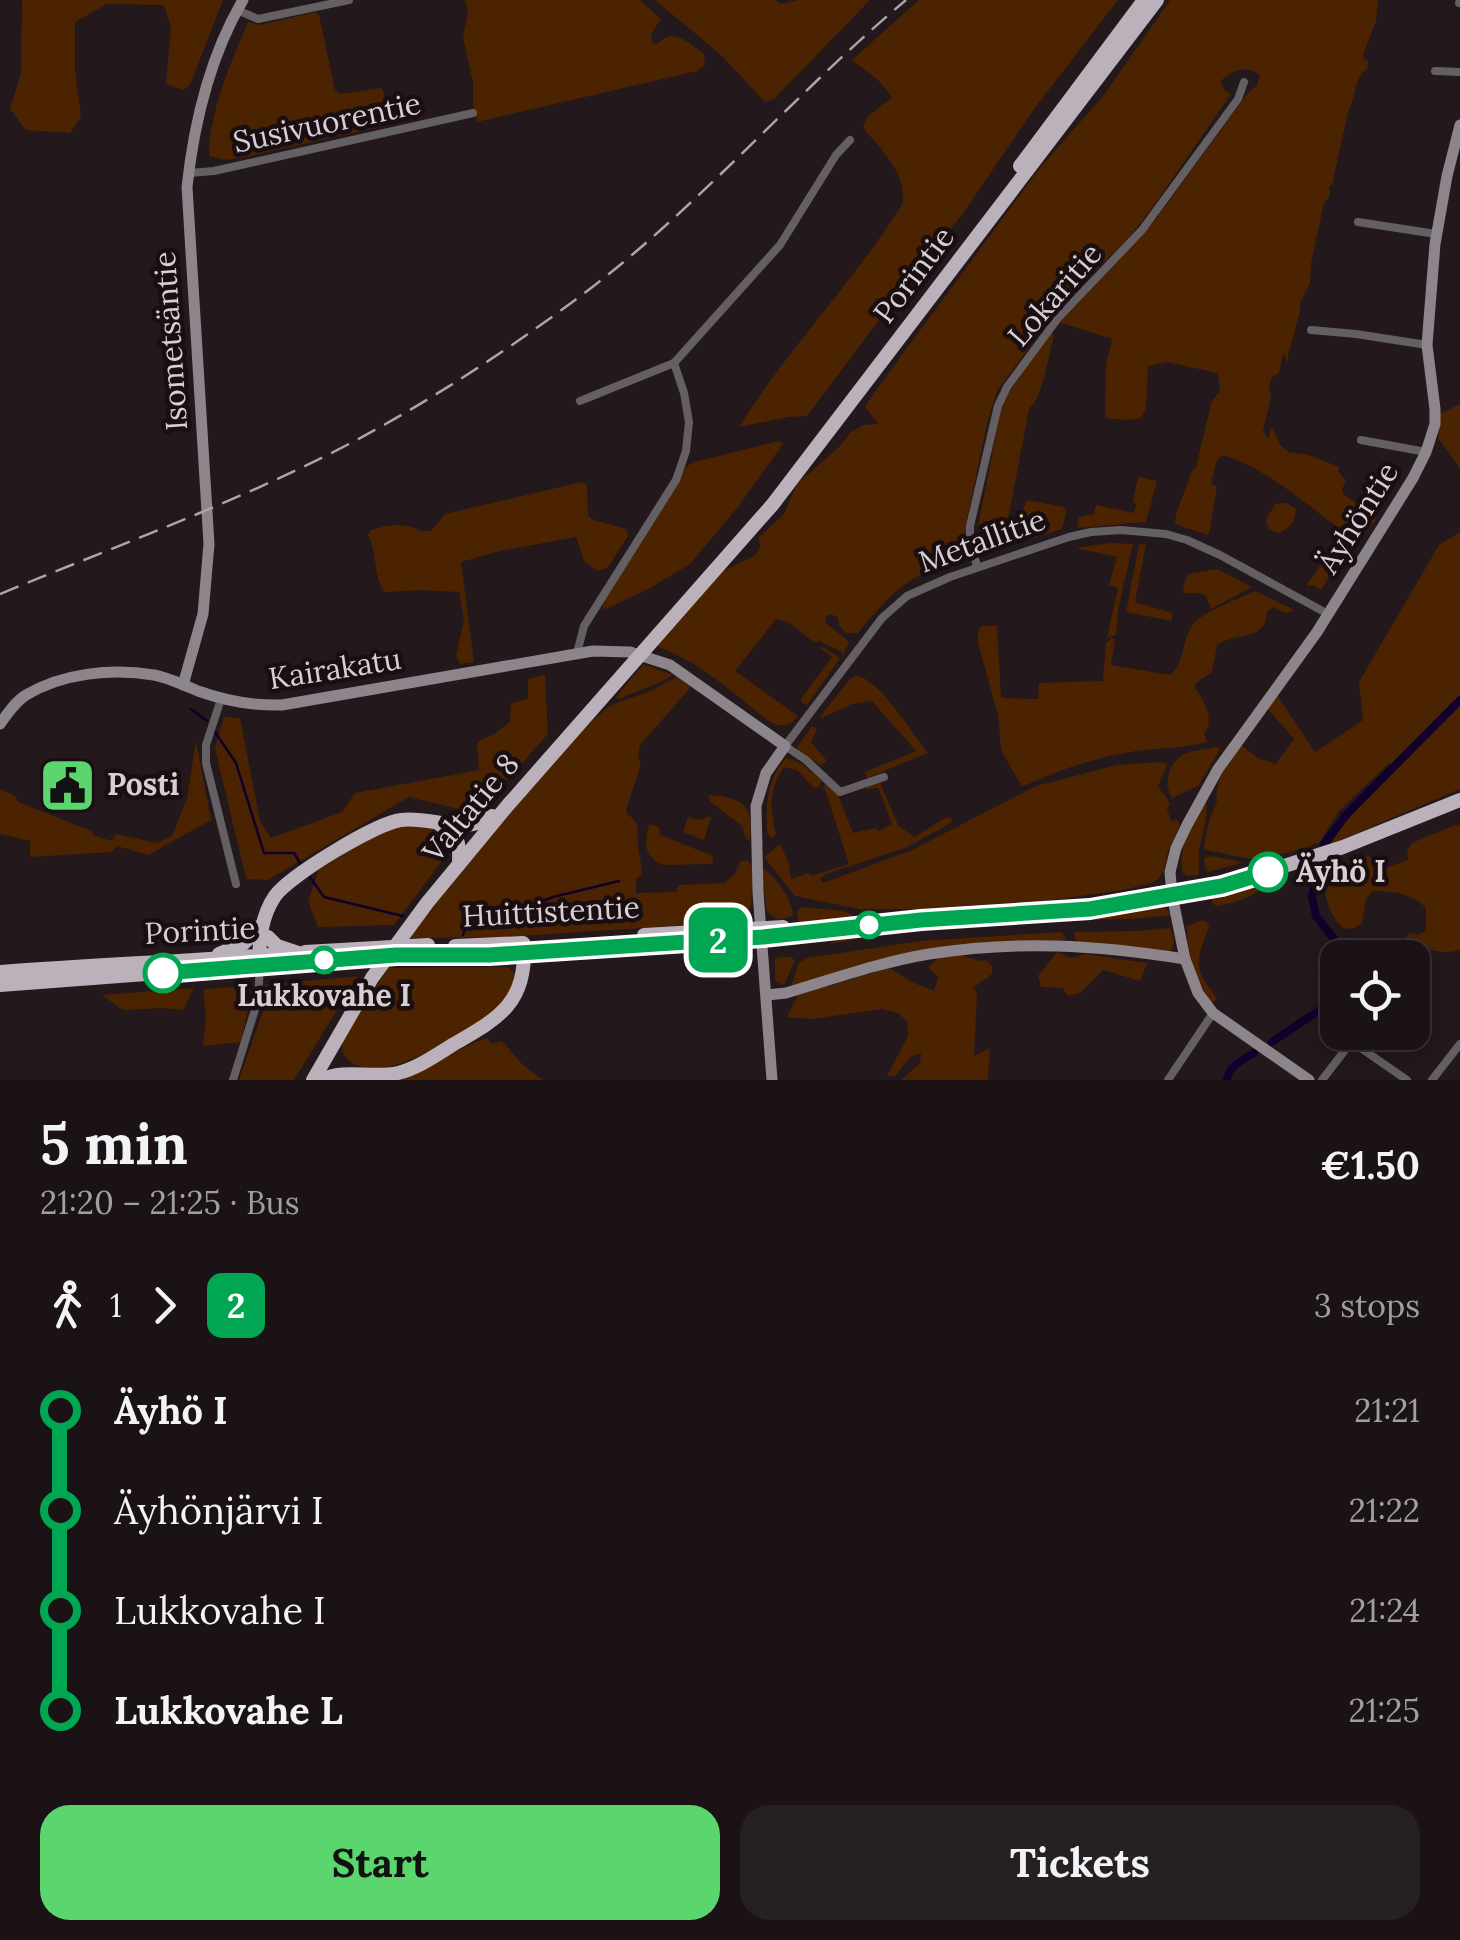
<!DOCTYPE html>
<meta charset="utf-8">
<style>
:root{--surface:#1a1215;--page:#272022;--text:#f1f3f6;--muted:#9f9ea0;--line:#383234;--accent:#5bd56e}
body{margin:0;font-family:Lora,serif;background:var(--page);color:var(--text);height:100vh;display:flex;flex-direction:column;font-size:38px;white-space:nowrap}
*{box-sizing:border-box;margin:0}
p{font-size:32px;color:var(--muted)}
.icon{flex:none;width:55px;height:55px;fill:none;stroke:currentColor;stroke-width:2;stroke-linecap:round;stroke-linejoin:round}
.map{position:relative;height:1080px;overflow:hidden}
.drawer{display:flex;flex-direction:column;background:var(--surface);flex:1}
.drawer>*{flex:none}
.badge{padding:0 20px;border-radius:15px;font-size:35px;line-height:65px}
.buttons{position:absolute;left:1320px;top:940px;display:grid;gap:20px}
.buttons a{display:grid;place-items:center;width:110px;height:110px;border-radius:20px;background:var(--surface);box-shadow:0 5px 25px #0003,0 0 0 2px var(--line);font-size:50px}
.map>.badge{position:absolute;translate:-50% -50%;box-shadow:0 0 0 5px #fff}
.legs{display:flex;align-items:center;gap:15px;height:110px;padding:0 40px;font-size:32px}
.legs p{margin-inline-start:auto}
.overview{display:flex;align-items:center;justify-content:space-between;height:170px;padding:0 40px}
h1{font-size:55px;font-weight:800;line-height:75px}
.primary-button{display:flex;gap:20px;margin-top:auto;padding:20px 40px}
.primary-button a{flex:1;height:115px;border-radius:30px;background:var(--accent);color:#111;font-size:40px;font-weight:800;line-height:115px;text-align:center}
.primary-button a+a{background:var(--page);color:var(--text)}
ul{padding:0 40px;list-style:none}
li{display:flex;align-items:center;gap:35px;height:100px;font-size:38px}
li i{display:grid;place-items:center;width:15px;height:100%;margin:0 12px;background:currentColor}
li i::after{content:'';width:25px;height:25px;margin:-12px;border:8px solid;border-radius:50%;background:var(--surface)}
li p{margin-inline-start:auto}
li:first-child i{background:linear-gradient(#0000 50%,currentColor 0)}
li:last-child i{background:linear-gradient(currentColor 50%,#0000 0)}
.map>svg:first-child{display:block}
.green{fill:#4c2300}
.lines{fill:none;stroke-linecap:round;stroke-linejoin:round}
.stream{stroke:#10002b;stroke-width:2.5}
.canal{stroke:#10002b;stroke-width:8}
.minor{stroke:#635f63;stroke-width:8}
.secondary{stroke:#8c858c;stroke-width:11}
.trunk{stroke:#bab1ba;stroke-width:14}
.rail{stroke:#ada4a7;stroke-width:2.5;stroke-dasharray:20 10;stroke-linecap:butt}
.line-1-casing{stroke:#fff;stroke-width:22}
.line-1{stroke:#00a651;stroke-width:15}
.stop-1-dot{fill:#fff;stroke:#00a651;stroke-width:5}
.labels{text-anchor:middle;stroke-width:9;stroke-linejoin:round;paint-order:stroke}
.street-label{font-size:30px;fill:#d7cfd2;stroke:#190f13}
.poi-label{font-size:30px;font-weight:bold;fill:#d7cfd2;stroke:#190f13;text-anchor:start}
.stop-label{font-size:30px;font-weight:bold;fill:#d7cfd2;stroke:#190f13;text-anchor:start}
</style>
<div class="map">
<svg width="1460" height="1080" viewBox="0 0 1460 1080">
<rect width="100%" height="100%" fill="#23181c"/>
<g class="green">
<polygon points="22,0 223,0 190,85 183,90 166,84 171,27 164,5 107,4 75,22 75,70 81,117 70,133 26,130 10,109 21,73"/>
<path d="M465,0H640L661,19C656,27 648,34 653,44H658C672,26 690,44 704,54L705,65L697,71L477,122L473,106V83L463,37L468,12Z"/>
<polygon points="655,0 775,0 780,4 798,0 870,0 774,99 765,102 720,54"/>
<path d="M919,0H1118L1034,109L964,212L897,296L807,416L789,417L739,427C788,348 854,282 903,203C904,177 893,164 878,145C872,137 867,135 863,126L867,117L892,97L879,81L852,60Z"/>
<path d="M1170,0H1378L1376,21L1363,55L1364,59L1368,60L1367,69C1353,78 1356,99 1348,112L1332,185L1329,186L1330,196L1324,203L1311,263L1310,283L1300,303V311L1286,364V357L1283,354L1279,373L1272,377L1269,387L1271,396L1263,431L1268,439L1271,428L1273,429L1280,444L1288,452L1309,455L1339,467L1338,471L1346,481L1342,489L1343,494L1376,517L1374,523L1338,571L1333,570L1321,590L1312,585L1306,586L1343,531C1305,504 1268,469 1223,455L1217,460L1211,484L1217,486L1209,533L1208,535L1175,524L1176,514L1192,471L1196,467L1212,400L1220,392L1218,373L1167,362L1148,366L1146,408L1141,418L1128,420L1105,418L1106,365L1112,339L1059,322L1155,220L1248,93L1257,85L1260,75C1248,65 1232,70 1221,81L1223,89L1231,94L1152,208L1126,241L1086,279L1052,317L997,391L988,419L966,524L969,558C914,570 893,590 858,633H846L839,625L838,618L831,614L827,616L825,622L849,642L843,655L840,651L820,641L815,643L788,622L776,619L735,671L798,716C788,728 781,728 767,720C733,693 698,660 656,646L723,571L756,555L760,547L759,537L784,514L797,484L839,447L851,432L864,425L878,424L865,406L879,386L1039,169L1104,95Z"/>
<path d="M316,12L319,15L335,90L340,94L382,88C387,103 389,112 383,126L250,156L226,160L209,156C209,112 231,62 248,22L260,25Z"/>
<path d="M1051,331L1054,337C1047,358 1044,395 1029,409L1003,546L992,551L986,552L980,543L978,526L1001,410L1006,397Z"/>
<polygon points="1460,404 1460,468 1438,438 1440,414"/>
<polygon points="779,441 783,444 738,507 690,564 650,588 604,610 602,603 669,498 684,470 691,463"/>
<polygon points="1138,477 1157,481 1146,522 1077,528 1079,517 1094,514 1096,505 1134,513 1136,504 1133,502"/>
<path d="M582,482L587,485L588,516L593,520L626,529L628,536L608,567L599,571L585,563L576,537L500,551L461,562L474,662L460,664L456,656L464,621L459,592L420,590L385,592C373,578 378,554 368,535L371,530C381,527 395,523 406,526C417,528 419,532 431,531L445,514Z"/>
<polygon points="1027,500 1064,507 1066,513 1062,529 1017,543 1022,513"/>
<path d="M1287,503L1296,509C1295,522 1289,529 1278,533L1268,528L1266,520L1275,504Z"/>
<path d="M1460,532V789L1331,844L1343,824L1397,768L1389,763L1339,811L1319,843L1287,853L1251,859L1206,850L1204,848C1206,833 1209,816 1217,803C1214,780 1228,763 1240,744L1259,759L1269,761L1275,765L1294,739L1266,707L1277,695L1315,752L1363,720L1359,682L1439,545Z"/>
<polygon points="1111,543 1133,544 1118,610 1116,635 1107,638 1118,588 1109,585 1117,557 1076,548"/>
<polygon points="1139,544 1146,544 1135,602 1172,613 1172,621 1126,612"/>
<polygon points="1217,569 1252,587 1211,609 1206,596 1202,593 1183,593 1184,583 1188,574"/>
<path d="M1255,591L1295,610L1286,613L1273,607L1267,612C1265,643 1237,631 1217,645L1212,672L1196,683L1195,687C1203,701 1216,718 1204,733L1207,742C1183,748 1160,748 1136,751C1095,757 1059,770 1022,787L1001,750L998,715L978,643V633L981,626H997L1001,698L1038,699L1039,683L1103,681L1106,643L1112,638L1115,640L1111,665L1169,675C1185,666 1181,642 1192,626C1202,611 1239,599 1255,591Z"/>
<polygon points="823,647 840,658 807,705 802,703 801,699 832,657 819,647"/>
<polygon points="643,664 673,675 661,682 618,699 616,697"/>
<polygon points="545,675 548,734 482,808 463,810 409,797 268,880 246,879 215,748 224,717 240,718 260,821 271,838 342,812 355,793 479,770 477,742 494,734 510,722 511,703 528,699 528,679"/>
<path d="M856,675C881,681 911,732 928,753L867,778L865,772L916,751L872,701L852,704L822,718L820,717L850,679Z"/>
<path d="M677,677L691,687L640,745L638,758L641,764L626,810L627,814C641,823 637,831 638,846C639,856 642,865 642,874L636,879V893L676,892L678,885L724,883L734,875L741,861L748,860L753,867L751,905L744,919L730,922L508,937L410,938L463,866L569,745L592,721L611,705L648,692Z"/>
<polygon points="812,726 817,729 811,742 827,761 821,765 796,749"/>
<polygon points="196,741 211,820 148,855 117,846 112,852 30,857 30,841 0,834 0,789 15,796 18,802 91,831 95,836 112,841 116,834 157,843 172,836 187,798"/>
<path d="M1215,747L1221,748L1198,786L1172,798C1163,784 1168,764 1183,755C1191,750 1205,750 1215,747Z"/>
<path d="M786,758L801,763L822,781L819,787L814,788L797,770L784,767C768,790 770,809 776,835L772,838L767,833C766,804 766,781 786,758Z"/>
<polygon points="1161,762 1167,764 1158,786 1170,803 1167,809 1171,821 1177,820 1180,825 1168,851 1164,870 1158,879 1152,883 1123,890 1052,900 922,909 859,909 795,896 764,857 780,844 789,863 791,879 809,873 811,876 849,864 826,792 823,787 826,783 833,782 853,833 876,828 879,831 892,824 878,787 867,790 866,787 880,782 898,825 914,837 947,817 952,819 951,823 905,848 826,874 820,879 823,883 912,850 1036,786 1117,765"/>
<path d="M710,795C744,798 753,805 750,840L746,839L742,826L711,802L708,797Z"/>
<path d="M1206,802C1209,817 1201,835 1199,851C1198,860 1200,866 1198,875L1187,876L1182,871C1179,846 1191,821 1206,802Z"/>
<polygon points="688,817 699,820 707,817 713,818 710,820 704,840 683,832"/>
<polygon points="403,824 430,826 441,837 444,858 394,925 318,927 308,901 319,869 387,828"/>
<path d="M649,824L659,827L660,835L713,856V862L710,864L663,865C642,854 645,844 649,824Z"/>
<path d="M1455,825L1460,826V949C1447,956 1423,949 1410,944L1406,937L1410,933L1418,935L1426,931V908C1411,893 1393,891 1372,891L1366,899L1362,923L1354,928L1344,929C1326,912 1326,895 1322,873L1352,859L1366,856L1374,858L1378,867L1386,868L1408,860L1407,852L1412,843Z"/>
<polygon points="1211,856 1244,862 1209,872 1205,867 1204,858"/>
<path d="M763,868C777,879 792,898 793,916L778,920L767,912L762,875Z"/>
<path d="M1266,880L1267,883C1257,897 1233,903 1217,906L1213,904L1209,891Z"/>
<path d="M1156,905L1166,908L1171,915L1133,919L1062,920L908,930L829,944C848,934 881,932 903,925Z"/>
<polygon points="803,907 844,911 854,916 798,922 797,910"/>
<path d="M1203,920L1208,923L1209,927C1203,944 1193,961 1203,978C1207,986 1213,992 1217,999L1212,1003C1195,981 1187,953 1187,926Z"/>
<path d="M1170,928C1174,938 1177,943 1169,952L1077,942L1074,935L1076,932L1138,931Z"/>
<polygon points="1061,932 1066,938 1063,940 985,943 793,987 792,983 799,963 807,958 920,941"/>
<polygon points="1057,952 1071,958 1085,954 1147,963 1140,981 1103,970 1080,993 1068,996 1063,988 1041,987 1038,976"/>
<polygon points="961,955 980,961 986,960 992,966 992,974 973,988 977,993 974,1056 990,1048 988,1080 901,1080 920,1063 921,1053 910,1057 895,1076 887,1076 908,1036 907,1021 898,1013 882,1009 812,1019 787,1017 798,995 889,968 914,983 934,991 938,977 928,967 938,958"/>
<polygon points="780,957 791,957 795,961 784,985 775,981 775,959"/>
<path d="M508,967L514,973C514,978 514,984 513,989C501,1017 417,1062 387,1067C374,1069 360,1069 349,1061C342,1054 341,1049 343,1040L388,968Z"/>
<polygon points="358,976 294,1080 239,1080 264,1008 264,985"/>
<polygon points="237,987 241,994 251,996 241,1042 203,1046 206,1016 203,989"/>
<polygon points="194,988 183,1010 162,1008 123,1010 102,995"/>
<path d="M488,1038L492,1044L502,1041L523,1065L543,1080H398C430,1070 454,1048 488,1038Z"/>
</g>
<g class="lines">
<g class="stream">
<polyline points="191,709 207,721"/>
<polyline points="215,732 236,763 264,853 294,853 300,863"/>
<polyline points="310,877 324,897 403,916"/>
<polyline points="463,935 469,915 521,910 553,897 619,881"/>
</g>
<g class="canal">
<polyline points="1324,844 1347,814 1460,700"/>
<polyline points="1272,1042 1321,1009 1326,998 1334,955 1334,939 1316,916 1312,897 1314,887"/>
<path d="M1227,1080C1230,1064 1242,1061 1254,1053"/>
</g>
<g class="minor">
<polyline points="1459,3 1460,3"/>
<polyline points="237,10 258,19 349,0"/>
<polyline points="1435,71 1460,72"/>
<polyline points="189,173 214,171 473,113"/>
<polyline points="1358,222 1436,234"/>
<polyline points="1311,330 1356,334 1427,345"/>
<polyline points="580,401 674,363"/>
<polyline points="1361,440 1426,452"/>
<polyline points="977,567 970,537 970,526 998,406 1007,387 1058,318 1142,230 1238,99 1244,82"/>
<polyline points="577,653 584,626 676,480 686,451 689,422 684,393 674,363 780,245 836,155 850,140"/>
<polyline points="221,699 206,745 206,763 236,884"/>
<polyline points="884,777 840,792 806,760 785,746 882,618 907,596 950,577 1069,537 1091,532 1121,530 1166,534 1187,540 1220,555 1328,614"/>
<polyline points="1391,958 1394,946"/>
<polyline points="1412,990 1419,992"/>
<polyline points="1352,1042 1407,1080"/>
<polyline points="233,1080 258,1000 260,964"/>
<polyline points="1168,1080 1213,1013"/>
<polyline points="1322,1080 1359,1032"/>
<polyline points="1432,1080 1460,1044"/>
</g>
<g class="secondary">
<path d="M183,685L203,614L209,544L187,187C194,123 210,56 243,0"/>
<path d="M0,724C7,714 15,702 26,695C63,673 112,668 154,675C169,678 184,685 198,691C226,701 252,706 282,705L593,651L630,652L670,665L785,746L766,773L756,806L758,892L772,1080"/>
<path d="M767,995L786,993C833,979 881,962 929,954C1018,940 1096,945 1185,959"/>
<polyline points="1309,1080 1213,1013 1198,993 1185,959 1172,895 1170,872 1176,848 1187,825 1218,769 1317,632 1413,478 1426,452 1435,424 1435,409 1427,345 1435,244 1447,176 1460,125"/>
</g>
<g class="trunk">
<polyline points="1020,166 1144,0"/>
<path d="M439,824C458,837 460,839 459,863"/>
<polyline points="644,935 783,927"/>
<polyline points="268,937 277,946 298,953"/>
<polyline points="455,946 523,943"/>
<polyline points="305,952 428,945"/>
<polyline points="219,954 243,944 262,925"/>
<path d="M260,964C258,941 262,915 275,896C289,876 376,823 401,820C432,816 464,836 492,816"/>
<path d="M0,972C95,965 189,961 283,954"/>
<polyline points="0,985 396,955 489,955 763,937 921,921 1090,909 1222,886 1343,847 1460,800"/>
<polyline points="313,1080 372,978 427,903 508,805 773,504 1157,0"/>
<path d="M321,1080C345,1068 371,1079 398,1073C418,1068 436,1055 454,1044C501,1017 526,1003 524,944"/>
</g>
<path class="rail" d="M0,594C116,546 235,503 347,445C429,402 508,350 582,295C700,206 794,94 906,0"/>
</g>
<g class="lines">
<defs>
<polyline id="line-1" points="163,973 396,955 489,955 763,937 921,920 1090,909 1222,886 1268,872"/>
</defs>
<use href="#line-1" class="line-1-casing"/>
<use href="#line-1" class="line-1"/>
</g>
<defs>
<symbol id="civic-square" viewBox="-11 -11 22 22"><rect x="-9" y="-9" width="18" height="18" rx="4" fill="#5bd56e" stroke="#190f13"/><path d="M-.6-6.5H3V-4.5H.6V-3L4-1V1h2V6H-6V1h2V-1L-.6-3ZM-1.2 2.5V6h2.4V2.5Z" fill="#111"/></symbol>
</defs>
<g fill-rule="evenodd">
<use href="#civic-square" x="36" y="754" width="63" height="63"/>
</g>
<g class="stop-1-dot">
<circle cx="1268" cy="872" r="18"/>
<circle cx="869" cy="925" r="12"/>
<circle cx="324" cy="960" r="12"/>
<circle cx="163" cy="973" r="18"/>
</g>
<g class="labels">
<g class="street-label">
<text transform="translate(327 123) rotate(-12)" y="10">Susivuorentie</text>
<text transform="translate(914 275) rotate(-53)" y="10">Porintie</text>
<text transform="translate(1055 295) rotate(-49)" y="10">Lokaritie</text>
<text transform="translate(171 341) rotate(-94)" y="10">Isometsäntie</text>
<text transform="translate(1358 518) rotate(-58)" y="10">Äyhöntie</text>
<text transform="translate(982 541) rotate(-20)" y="10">Metallitie</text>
<text transform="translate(335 669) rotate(-9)" y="10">Kairakatu</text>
<text transform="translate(471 808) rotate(-50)" y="10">Valtatie 8</text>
<text transform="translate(551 912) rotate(-3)" y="10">Huittistentie</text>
<text transform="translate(200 931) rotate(-3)" y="10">Porintie</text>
</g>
<g class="poi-label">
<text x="107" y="795">Posti</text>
</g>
<g class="stop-label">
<text x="1296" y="882">Äyhö I</text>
<text x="324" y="1006" text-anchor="middle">Lukkovahe I</text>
</g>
</g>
</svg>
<div class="buttons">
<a><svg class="icon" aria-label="locate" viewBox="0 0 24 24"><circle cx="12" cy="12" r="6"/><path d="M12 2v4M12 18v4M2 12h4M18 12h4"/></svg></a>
</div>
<b class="badge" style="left:718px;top:940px;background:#00a651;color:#fff">2</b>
</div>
<section class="drawer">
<div class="overview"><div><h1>5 min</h1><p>21:20 – 21:25 · Bus</p></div><b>€1.50</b></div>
<div class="legs"><svg class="icon" aria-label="walk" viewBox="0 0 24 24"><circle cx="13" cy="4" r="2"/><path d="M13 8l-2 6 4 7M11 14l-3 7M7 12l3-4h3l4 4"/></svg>1<svg class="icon" aria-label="forward" viewBox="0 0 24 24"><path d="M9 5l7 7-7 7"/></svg><b class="badge" style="background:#00a651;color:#fff">2</b><p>3 stops</p></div>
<ul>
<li><i style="color:#00a651"></i><b>Äyhö I</b><p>21:21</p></li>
<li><i style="color:#00a651"></i><span>Äyhönjärvi I</span><p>21:22</p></li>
<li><i style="color:#00a651"></i><span>Lukkovahe I</span><p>21:24</p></li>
<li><i style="color:#00a651"></i><b>Lukkovahe L</b><p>21:25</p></li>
</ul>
<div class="primary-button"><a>Start</a><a>Tickets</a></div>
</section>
